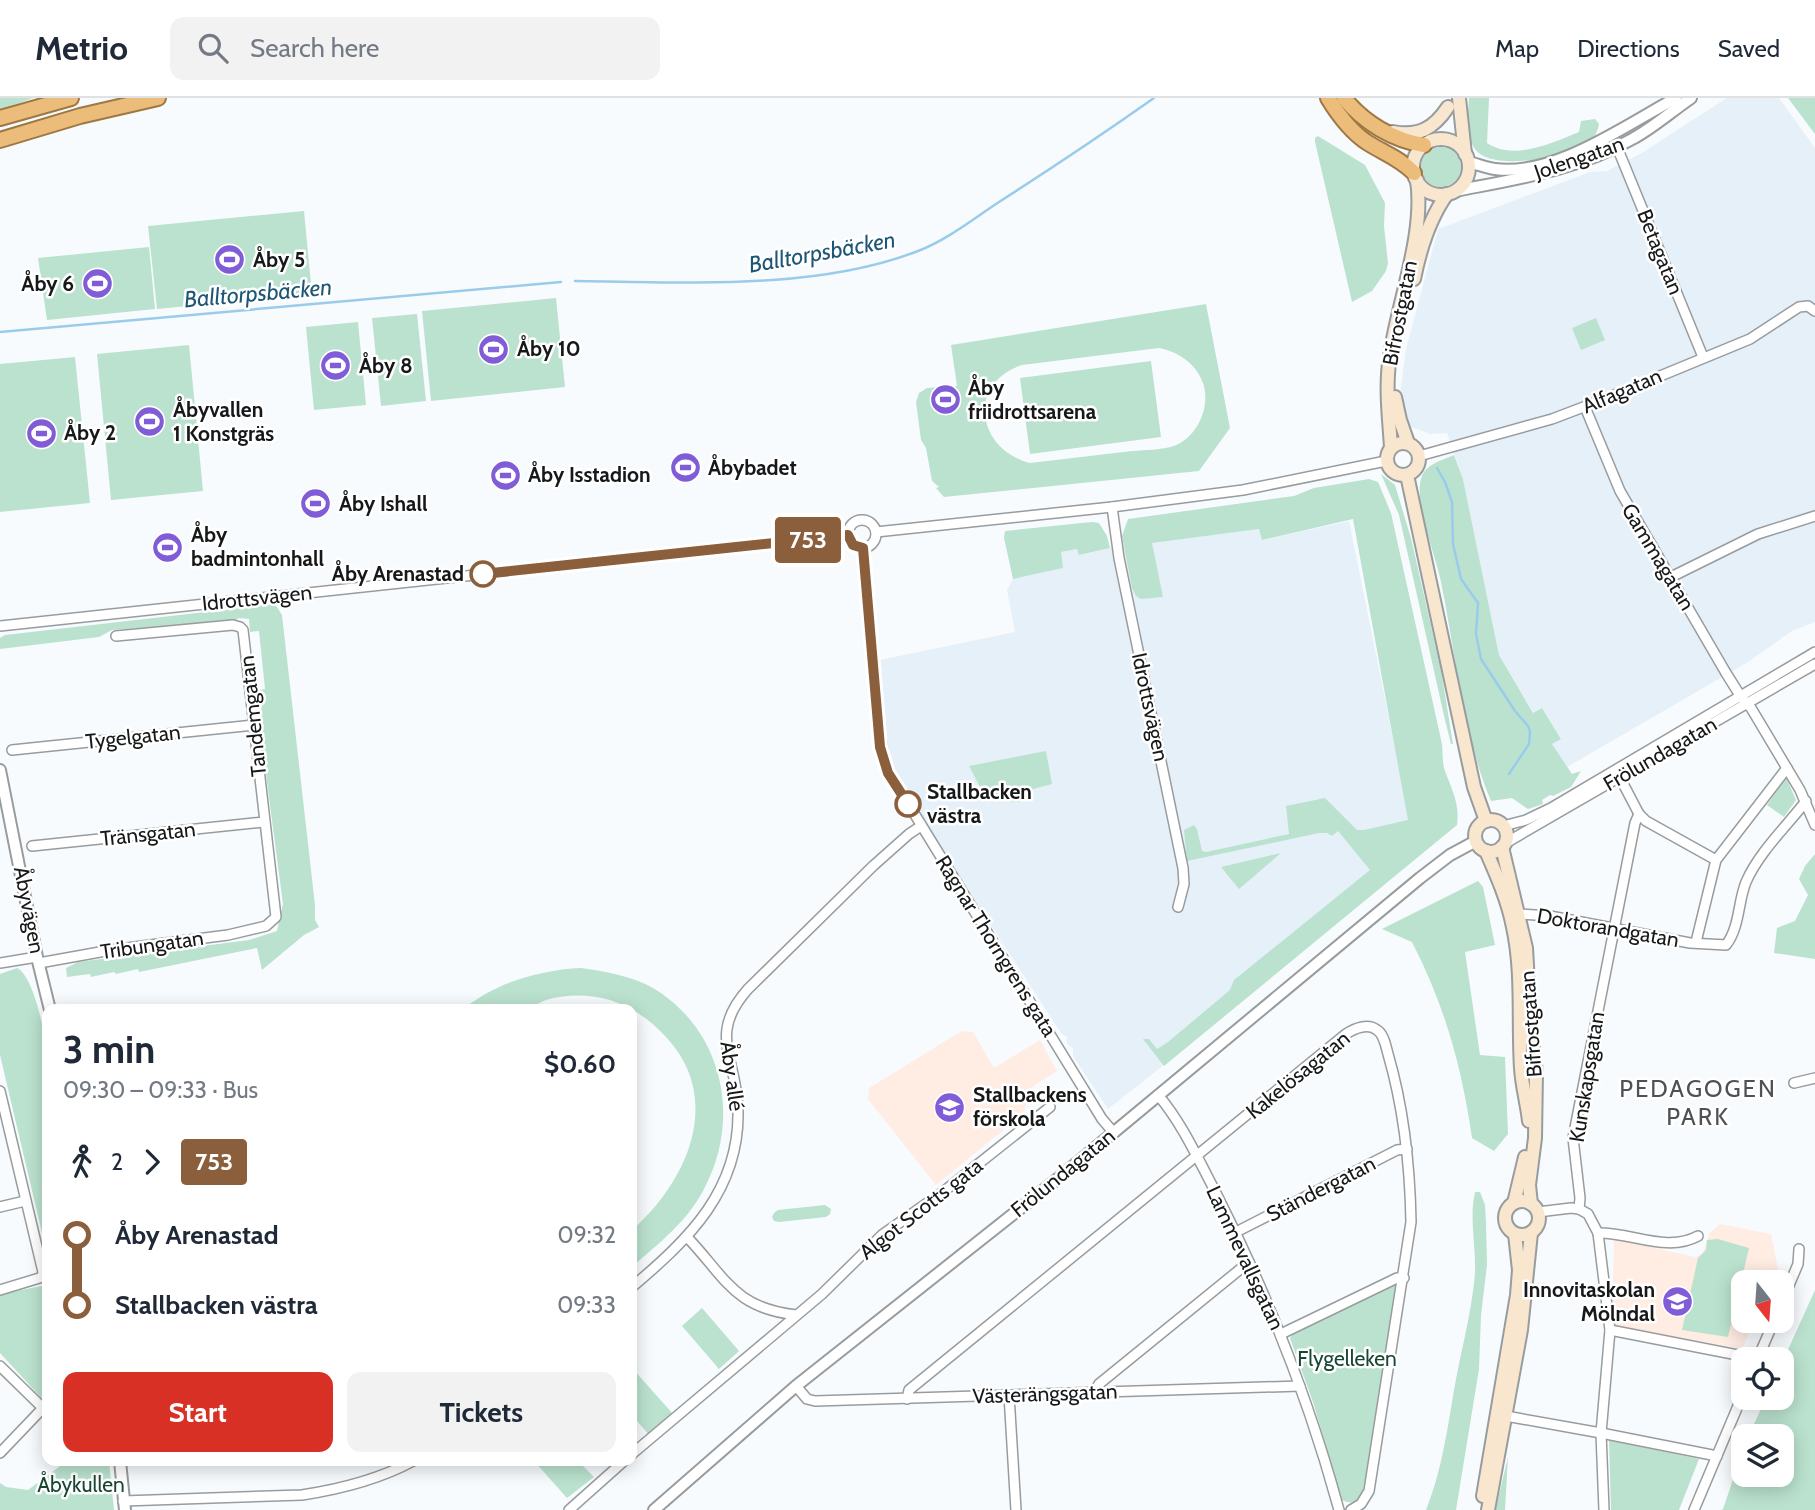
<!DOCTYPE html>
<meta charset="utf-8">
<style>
:root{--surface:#fff;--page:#f2f2f3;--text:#1f2937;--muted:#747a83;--line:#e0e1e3;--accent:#d93025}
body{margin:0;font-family:Cabin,sans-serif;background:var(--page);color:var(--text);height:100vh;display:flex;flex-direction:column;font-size:26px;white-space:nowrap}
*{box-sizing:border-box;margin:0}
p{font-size:23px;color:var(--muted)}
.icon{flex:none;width:38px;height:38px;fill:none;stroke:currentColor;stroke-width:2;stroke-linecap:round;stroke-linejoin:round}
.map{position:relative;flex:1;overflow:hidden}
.sheet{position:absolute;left:42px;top:906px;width:595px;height:462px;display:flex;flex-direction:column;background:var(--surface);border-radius:14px;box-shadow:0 4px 18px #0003}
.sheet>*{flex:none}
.badge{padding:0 14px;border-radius:5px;font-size:24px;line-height:46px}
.needle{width:46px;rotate:163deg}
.controls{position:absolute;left:1731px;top:1172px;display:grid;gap:14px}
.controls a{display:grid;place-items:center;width:63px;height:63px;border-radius:14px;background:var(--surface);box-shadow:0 4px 18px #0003;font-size:35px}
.map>.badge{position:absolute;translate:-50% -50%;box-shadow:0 0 0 4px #fff}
.legs{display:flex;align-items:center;gap:10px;height:77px;padding:0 21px;font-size:23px}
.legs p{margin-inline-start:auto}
.head{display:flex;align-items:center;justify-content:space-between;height:119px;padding:0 21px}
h1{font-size:38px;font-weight:700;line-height:52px}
.action{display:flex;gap:14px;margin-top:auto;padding:14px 21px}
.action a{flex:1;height:80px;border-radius:14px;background:var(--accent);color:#fff;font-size:28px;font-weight:700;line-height:80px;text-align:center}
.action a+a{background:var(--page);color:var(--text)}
ul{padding:0 21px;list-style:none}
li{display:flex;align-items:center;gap:24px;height:70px;font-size:26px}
li i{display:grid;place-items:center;width:10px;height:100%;margin:0 9px;background:currentColor}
li i::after{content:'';width:18px;height:18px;margin:-9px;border:5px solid;border-radius:50%;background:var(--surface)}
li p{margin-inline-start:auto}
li:first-child i{background:linear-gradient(#0000 50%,currentColor 0)}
li:last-child i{background:linear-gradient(currentColor 50%,#0000 0)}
header{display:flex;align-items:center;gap:42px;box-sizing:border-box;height:98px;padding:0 35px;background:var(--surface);border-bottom:2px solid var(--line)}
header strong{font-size:33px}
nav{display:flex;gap:38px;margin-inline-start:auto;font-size:24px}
.search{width:490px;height:63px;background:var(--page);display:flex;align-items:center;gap:18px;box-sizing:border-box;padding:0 24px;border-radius:14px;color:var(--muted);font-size:26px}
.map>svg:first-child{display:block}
.built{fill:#e6f0f8}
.education{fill:#ffece3}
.green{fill:#bbe2cf;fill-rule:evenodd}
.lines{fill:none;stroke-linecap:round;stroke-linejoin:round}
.stream{stroke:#9bcbeb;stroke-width:2.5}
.minor-casing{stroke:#989c9f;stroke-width:12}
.tertiary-casing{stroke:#989c9f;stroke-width:14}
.secondary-casing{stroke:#989c9f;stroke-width:16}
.trunk-casing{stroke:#9e7843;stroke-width:18}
.minor{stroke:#fff;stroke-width:9}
.tertiary{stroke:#fff;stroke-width:10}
.secondary{stroke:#f8e6ce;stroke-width:12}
.trunk{stroke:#ecbc7b;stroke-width:14}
.line-1-casing{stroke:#fff;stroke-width:16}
.line-1{stroke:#8b5e3c;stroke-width:10}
.stop-1-dot{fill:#fff;stroke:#8b5e3c;stroke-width:3.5}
.labels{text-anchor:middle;stroke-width:5;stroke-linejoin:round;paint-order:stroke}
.street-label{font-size:21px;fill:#171819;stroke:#fff}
.poi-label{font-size:21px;font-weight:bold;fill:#171819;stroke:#fff;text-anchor:start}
.stop-label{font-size:21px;font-weight:bold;fill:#171819;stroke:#fff;text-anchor:end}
.park-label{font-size:21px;fill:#194634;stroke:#fff}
.water-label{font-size:23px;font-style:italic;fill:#1e5676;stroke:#fff}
.quarter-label{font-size:24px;letter-spacing:2px;fill:#4f5255;stroke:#fff}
</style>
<header>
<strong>Metrio</strong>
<div class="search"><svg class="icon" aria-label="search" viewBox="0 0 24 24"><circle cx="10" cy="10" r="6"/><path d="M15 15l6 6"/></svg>Search here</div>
<nav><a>Map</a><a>Directions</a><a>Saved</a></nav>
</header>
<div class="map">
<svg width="1815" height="1412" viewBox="0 0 1815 1412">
<rect width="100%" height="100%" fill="#f7fbfe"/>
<g class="built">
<polygon points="1727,0 1779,0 1815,50 1815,524 1792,533 1748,564 1567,669 1552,646 1561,640 1542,610 1534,616 1499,557 1463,381 1447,335 1430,336 1406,327 1399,303 1406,251 1438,131 1590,74 1607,73 1640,56"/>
<polygon points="1349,423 1394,645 1432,741 1160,970 1108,1011 1073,958 1073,950 1067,946 1067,939 1061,935 893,676 887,650 880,562 1015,534 1007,492 1013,481 1063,470 1060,454 1078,451 1079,457 1110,450 1259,431 1263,442"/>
</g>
<g class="education">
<polygon points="962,933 973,934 994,970 1040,942 1057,973 1032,989 1023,1016 936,1087 868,1001 869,990"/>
<polygon points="1720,1126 1771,1136 1778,1171 1772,1185 1743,1185 1743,1223 1754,1223 1742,1251 1612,1227 1614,1141 1695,1159 1703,1155 1709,1136"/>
</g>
<g class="green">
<polygon points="0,0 33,0 0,12"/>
<path d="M1469,0H1489L1487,45C1514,63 1552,45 1579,34L1581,23L1595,21L1599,26C1598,31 1596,37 1592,41C1573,59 1487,77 1473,48C1465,33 1468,16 1469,0Z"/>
<polygon points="1788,0 1815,0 1815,36"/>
<polygon points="1318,38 1365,67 1385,105 1384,128 1388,165 1386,173 1372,193 1352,204 1315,44 1315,40"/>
<circle cx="1441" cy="69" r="20"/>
<polygon points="304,113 312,196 157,211 148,128"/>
<polygon points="149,149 155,211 47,222 38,160"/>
<polygon points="556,200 565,289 431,303 422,213"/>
<path d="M1206,206L1230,330L1199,373L944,399L936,390L939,389L932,383L926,350L921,342L916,304L919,295L927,290L957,288L951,247ZM1159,250C1178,254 1196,265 1203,285C1211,308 1198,339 1174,348C1162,352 1145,352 1132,353C1098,357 1064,361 1030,365C976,351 967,285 1022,267Z"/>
<polygon points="417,216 426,303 381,308 372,220"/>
<polygon points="1596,220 1605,242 1581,252 1572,230"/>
<polygon points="358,224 366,307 314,312 306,229"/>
<polygon points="189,247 203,393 111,402 97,256"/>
<polygon points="75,259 90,405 0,414 0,266"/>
<polygon points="1151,263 1161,339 1030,356 1020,280"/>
<path d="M1454,357L1463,381L1499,557L1533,615L1542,610L1561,641L1552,646L1572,676L1581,673L1571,689L1553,698L1550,697L1542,702L1543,706L1528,711L1512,700L1491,703C1462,634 1456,557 1441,484C1436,458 1414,406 1421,381C1424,367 1442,362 1454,357Z"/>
<polygon points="1381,376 1395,387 1411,440 1441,572 1453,646 1451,646 1445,622 1399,417"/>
<path d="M1369,381L1378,384L1391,415L1442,646C1443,654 1442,665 1445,673C1452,692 1460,706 1457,727L1164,968L1143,941H1149L1157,951L1168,944L1230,892L1234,882L1370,772L1338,733L1332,738L1327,735H1319L1187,763L1184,732L1194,727L1197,731L1202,753L1206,754L1289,736L1286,708L1325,700L1357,732H1364L1408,722L1353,421L1262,442L1259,431L1152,445L1163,499L1141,501L1136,498L1132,490L1122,438L1128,421L1294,398L1314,390Z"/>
<polygon points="1092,424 1099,425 1107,438 1110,450 1079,457 1077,451 1061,454 1063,470 1013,481 1004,440 1005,433"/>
<polygon points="275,506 282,517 315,807 315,822 319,829 304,837 262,872 257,850 139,874 138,871 116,876 114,874 91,879 90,876 67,879 66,870 78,864 249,842 277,833 283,806 255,593 265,591 259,533 250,534 249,521 239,520 234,523 112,532 99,539 0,551 0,540 5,537"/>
<polygon points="1046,653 1052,686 1033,691 1026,701 1019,704 1008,703 997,697 986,700 969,668"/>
<polygon points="1786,679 1796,702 1784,719 1767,707"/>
<polygon points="1281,755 1239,791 1221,769"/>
<polygon points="1815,756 1815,861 1774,855 1777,830 1795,823 1808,797 1799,781 1805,768"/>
<path d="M1478,783L1483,789L1495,847L1465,854L1480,957L1505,959L1508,1036L1494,1053L1472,1040C1462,970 1445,908 1412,844L1382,831Z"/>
<path d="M17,870C34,878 46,938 47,958C51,1022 47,1091 47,1156L0,957V876Z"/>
<path d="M581,870C604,873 632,878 653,890C723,932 742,1020 704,1091C688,1123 658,1146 632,1169V1132C689,1082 725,998 663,936C648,920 631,909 610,902C589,896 566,896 546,902C538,905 530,911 521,912C502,914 481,912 462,912C495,885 539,872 581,870Z"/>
<path d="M1475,1094H1480L1485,1107L1486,1124L1487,1167L1481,1217L1479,1271L1456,1412H1426C1443,1370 1448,1325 1456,1281C1463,1245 1472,1211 1475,1175C1476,1148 1469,1120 1475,1094Z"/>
<polygon points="825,1107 831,1111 830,1116 826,1119 779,1124 774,1123 772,1119 774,1115 778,1112"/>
<polygon points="1718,1141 1749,1150 1728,1239 1682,1232 1698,1160 1706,1152 1707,1142"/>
<path d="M1394,1184L1397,1187L1364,1392C1361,1402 1353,1408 1342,1402L1313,1304L1290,1240L1293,1235Z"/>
<polygon points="47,1187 47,1306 0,1255 0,1196"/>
<polygon points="1815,1192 1815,1412 1721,1412 1723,1411 1743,1352 1743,1377 1782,1377 1782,1339 1748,1339 1766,1300 1782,1300 1782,1265"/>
<polygon points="702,1210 739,1253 719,1271 682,1228"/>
<polygon points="632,1270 673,1316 649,1337 632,1317"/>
<polygon points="1609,1341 1699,1361 1679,1412 1611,1412"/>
<polygon points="1508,1359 1505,1412 1496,1412 1497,1405"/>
<polygon points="67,1363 109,1363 114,1412 0,1412 0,1385 6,1389 28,1392"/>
<polygon points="295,1363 366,1363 339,1368"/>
<polygon points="534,1363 578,1363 594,1379 567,1400"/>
</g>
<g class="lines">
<g class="stream">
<path d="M575,183C684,184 815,193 918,153C947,142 973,121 999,104C1052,70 1103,36 1154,0"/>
<polyline points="0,234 561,184"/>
<polyline points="1437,370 1445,384 1452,404 1453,446 1461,481 1478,505 1476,536 1481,561 1515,613 1528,628 1530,634 1529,646 1509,676"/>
</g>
<defs>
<g id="minor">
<polyline points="1617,49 1703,259"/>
<polyline points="1585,309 1620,393 1726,575 1741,599 1751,610 1800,692 1815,727"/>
<polyline points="1419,358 1552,321 1602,302 1750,241 1799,209 1808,208 1815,213"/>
<polyline points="1112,409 1119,460 1183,770 1184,786 1178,809"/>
<circle cx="862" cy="436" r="14"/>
<polyline points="876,434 1112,409 1243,392 1386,363"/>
<polyline points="863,450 878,621 885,668 1102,1021 1114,1035"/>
<polyline points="1671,479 1758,436 1815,418"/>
<polyline points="0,528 848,437"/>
<polyline points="12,652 254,627"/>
<polyline points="1617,674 1639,716 1646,723 1716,762"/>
<polyline points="1503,728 1526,722 1551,710 1815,554"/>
<polyline points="1504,746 1815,566"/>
<polyline points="32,748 264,724"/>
<path d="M1520,816L1550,818L1690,845L1726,847C1740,829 1738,803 1746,784C1759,754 1787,728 1806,703"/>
<polyline points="1696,844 1716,762 1787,670"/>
<polyline points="0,865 37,859"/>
<polyline points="39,865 111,852 228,837 266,828 276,819 243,532 240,529 233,527 116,538"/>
<polyline points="1794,985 1815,980"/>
<polyline points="0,993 43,1174 42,1179"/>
<path d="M1158,997C1182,1025 1198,1061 1215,1093C1267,1195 1309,1302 1339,1412"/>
<polyline points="0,1109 25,1103"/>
<polyline points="1579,1111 1580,1100 1573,1040 1635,725 1639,716"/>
<polyline points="1538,1114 1571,1110 1579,1111 1588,1116 1598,1135 1610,1232 1601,1335 1604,1412"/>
<polyline points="1236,1134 1397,1052 1407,1051"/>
<path d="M1598,1135C1631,1134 1667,1155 1698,1138"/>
<path d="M687,1139C726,1180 734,1210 796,1217"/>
<path d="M632,1189C689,1141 740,1092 738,1012C737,959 707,937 748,891L873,768L909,736L921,728"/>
<polyline points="0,1192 46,1178"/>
<polyline points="1782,1204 1798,1166 1799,1151"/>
<polyline points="1610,1232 1758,1261"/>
<polyline points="1281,1236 1397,1180 1404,1180"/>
<polyline points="1757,1262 1774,1223"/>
<polyline points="0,1268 47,1314"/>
<polyline points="796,1288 807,1301 815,1303 1300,1288"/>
<polyline points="1095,1293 1099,1286 1249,1164"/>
<polyline points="1009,1297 1016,1412"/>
<path d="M907,1301L909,1292L1346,936C1355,930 1368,925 1377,932C1384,936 1386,949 1388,956C1404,1011 1410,1067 1411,1124L1369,1393L1361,1406L1351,1412"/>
<polyline points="1506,1318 1601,1335 1717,1358"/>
<polyline points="0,1355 43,1310"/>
<polyline points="632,1356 822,1196 882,1137 943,1094 1050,1009"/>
<path d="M123,1403L302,1397C341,1391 378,1382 413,1363"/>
<polyline points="569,1412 624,1363"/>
<polyline points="1694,1412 1743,1296"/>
</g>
<g id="tertiary">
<path d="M1468,64C1477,66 1486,70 1495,71C1554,79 1626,27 1676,0"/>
<path d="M1455,93C1516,81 1579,72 1634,40C1654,29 1672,13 1691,0"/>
<polyline points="0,672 37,859 50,912"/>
<polyline points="120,1363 125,1412"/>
<polyline points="654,1412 796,1288 1060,1079 1420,780 1450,757 1476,743"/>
</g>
<g id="secondary">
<polyline points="1459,0 1465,56"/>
<path d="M1393,34C1419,39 1434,30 1448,9"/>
<circle cx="1441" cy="69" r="28"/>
<path d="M1414,181C1420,151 1429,121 1447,96"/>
<polyline points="1395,299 1400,322 1408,345"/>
<circle cx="1403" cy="361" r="16"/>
<path d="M1391,349C1389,319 1385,288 1390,258C1398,203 1425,136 1417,82"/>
<polyline points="1407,377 1474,689 1486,723"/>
<circle cx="1491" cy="738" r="16"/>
<polyline points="1502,749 1526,850 1531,936 1536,974 1535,1040 1529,1087 1531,1106"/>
<path d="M1486,753C1497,778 1508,803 1513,829C1523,875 1518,923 1521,970C1522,988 1527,1005 1529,1023"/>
<circle cx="1522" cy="1120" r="17"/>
<polyline points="1514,1105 1525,1059"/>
<polyline points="1483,1398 1517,1197 1519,1172 1515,1136"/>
<polyline points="1488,1412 1521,1232 1531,1135"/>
</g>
<g id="trunk">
<path d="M1328,0C1339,18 1351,34 1368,45C1384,55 1401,61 1414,75"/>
<path d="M1344,0C1364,25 1393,42 1424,47"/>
<polyline points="0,20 71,0"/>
<polyline points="0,42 80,18 158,0"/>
</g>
</defs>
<use href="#minor" class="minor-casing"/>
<use href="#tertiary" class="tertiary-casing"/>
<use href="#secondary" class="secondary-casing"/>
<use href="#trunk" class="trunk-casing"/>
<use href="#minor" class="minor"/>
<use href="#tertiary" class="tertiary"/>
<use href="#secondary" class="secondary"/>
<use href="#trunk" class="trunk"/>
</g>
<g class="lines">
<defs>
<polyline id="line-1" points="483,476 848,437 853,447 863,450 880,649 888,675 908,706"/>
</defs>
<use href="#line-1" class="line-1-casing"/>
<use href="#line-1" class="line-1"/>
</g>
<defs>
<symbol id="stadium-disc" viewBox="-11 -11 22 22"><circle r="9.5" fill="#805dd7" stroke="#fff"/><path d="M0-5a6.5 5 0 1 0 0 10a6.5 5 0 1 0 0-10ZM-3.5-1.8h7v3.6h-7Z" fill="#fff"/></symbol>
<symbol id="school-disc" viewBox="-11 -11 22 22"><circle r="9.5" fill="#805dd7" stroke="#fff"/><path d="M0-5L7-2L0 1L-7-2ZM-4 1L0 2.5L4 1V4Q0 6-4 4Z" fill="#fff"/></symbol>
</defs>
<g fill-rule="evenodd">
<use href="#stadium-disc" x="212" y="144" width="35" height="35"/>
<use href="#stadium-disc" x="80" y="168" width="35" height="35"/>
<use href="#stadium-disc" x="476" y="234" width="35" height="35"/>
<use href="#stadium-disc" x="318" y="250" width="35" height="35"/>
<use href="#stadium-disc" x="928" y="284" width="35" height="35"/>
<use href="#stadium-disc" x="132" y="306" width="35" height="35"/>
<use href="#stadium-disc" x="24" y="318" width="35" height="35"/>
<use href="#stadium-disc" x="668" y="352" width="35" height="35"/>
<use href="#stadium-disc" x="488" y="360" width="35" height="35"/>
<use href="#stadium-disc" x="298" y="388" width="35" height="35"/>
<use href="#stadium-disc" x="150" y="432" width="35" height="35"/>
<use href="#school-disc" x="932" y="992" width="35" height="35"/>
<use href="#school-disc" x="1660" y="1186" width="35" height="35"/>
</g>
<g class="stop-1-dot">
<circle cx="483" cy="476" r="12"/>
<circle cx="908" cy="706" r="12"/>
</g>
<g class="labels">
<g class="street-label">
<text transform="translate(1579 60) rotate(-19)" y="7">Jolengatan</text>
<text transform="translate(1660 154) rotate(68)" y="7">Betagatan</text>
<text transform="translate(1400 215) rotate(-79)" y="7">Bifrostgatan</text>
<text transform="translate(1622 293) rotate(-23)" y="7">Alfagatan</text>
<text transform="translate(1658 459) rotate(59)" y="7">Gammagatan</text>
<text transform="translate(257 500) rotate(-6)" y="7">Idrottsvägen</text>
<text transform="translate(1150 609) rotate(78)" y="7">Idrottsvägen</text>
<text transform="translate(253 618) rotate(-96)" y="7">Tandemgatan</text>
<text transform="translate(133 639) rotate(-6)" y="7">Tygelgatan</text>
<text transform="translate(1660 656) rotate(-30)" y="7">Frölundagatan</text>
<text transform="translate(148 736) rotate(-6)" y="7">Tränsgatan</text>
<text transform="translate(29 812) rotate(79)" y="7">Åbyvägen</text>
<text transform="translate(1608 830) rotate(10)" y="7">Doktorandgatan</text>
<text transform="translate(152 847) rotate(-8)" y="7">Tribungatan</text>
<text transform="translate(996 848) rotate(58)" y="7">Ragnar Thorngrens gata</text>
<text transform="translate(1531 926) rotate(-94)" y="7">Bifrostgatan</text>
<text transform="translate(1298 977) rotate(-39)" y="7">Kakelösagatan</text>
<text transform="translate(732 978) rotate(82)" y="7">Åby allé</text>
<text transform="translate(1587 979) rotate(-81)" y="7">Kunskapsgatan</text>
<text transform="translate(1063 1075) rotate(-39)" y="7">Frölundagatan</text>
<text transform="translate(1321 1091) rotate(-27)" y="7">Ständergatan</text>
<text transform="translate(921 1111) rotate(-38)" y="7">Algot Scotts gata</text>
<text transform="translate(1245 1160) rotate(65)" y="7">Lammevallsgatan</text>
<text transform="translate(1045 1296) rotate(-2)" y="7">Västerängsgatan</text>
</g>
<g class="poi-label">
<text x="253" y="169">Åby 5</text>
<text x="74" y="193" text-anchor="end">Åby 6</text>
<text x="517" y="258">Åby 10</text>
<text x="359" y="275">Åby 8</text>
<text x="968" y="297">Åby<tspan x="968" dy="24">friidrottsarena</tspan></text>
<text x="173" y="319">Åbyvallen<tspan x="173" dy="24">1 Konstgräs</tspan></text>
<text x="64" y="342">Åby 2</text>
<text x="708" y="377">Åbybadet</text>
<text x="528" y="384">Åby Isstadion</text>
<text x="339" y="413">Åby Ishall</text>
<text x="191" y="444">Åby<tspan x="191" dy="24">badmintonhall</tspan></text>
<text x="973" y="1004">Stallbackens<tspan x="973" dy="24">förskola</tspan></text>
<text x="1655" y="1199" text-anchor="end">Innovitaskolan<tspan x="1655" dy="24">Mölndal</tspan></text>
</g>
<g class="stop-label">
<text x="464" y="483">Åby Arenastad</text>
<text x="927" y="701" text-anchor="start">Stallbacken<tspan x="927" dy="24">västra</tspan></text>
</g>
<g class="park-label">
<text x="1347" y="1268">Flygelleken</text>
<text x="81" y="1394">Åbykullen</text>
</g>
<g class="water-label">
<text transform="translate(822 154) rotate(-10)" y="8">Balltorpsbäcken</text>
<text transform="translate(258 195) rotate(-5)" y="8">Balltorpsbäcken</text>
</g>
<g class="quarter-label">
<text x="1698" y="999">PEDAGOGEN<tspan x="1698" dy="28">PARK</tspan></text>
</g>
</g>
</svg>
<div class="controls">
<a><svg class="needle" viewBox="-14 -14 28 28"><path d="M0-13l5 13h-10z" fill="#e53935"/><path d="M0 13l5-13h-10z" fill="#747a83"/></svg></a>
<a><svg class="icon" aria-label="locate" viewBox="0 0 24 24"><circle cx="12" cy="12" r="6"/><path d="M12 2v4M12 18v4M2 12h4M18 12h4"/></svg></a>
<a><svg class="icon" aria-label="layers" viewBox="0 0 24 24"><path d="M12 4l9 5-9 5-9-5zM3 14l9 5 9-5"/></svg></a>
</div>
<b class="badge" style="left:808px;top:442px;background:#8b5e3c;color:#fff">753</b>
<section class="sheet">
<div class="head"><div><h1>3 min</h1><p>09:30 – 09:33 · Bus</p></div><b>$0.60</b></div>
<div class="legs"><svg class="icon" aria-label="walk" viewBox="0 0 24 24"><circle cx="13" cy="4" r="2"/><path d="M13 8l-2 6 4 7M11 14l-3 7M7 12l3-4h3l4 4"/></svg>2<svg class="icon" aria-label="forward" viewBox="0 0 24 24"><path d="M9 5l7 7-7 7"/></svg><b class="badge" style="background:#8b5e3c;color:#fff">753</b></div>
<ul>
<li><i style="color:#8b5e3c"></i><b>Åby Arenastad</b><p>09:32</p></li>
<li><i style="color:#8b5e3c"></i><b>Stallbacken västra</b><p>09:33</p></li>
</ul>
<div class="action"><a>Start</a><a>Tickets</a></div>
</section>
</div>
